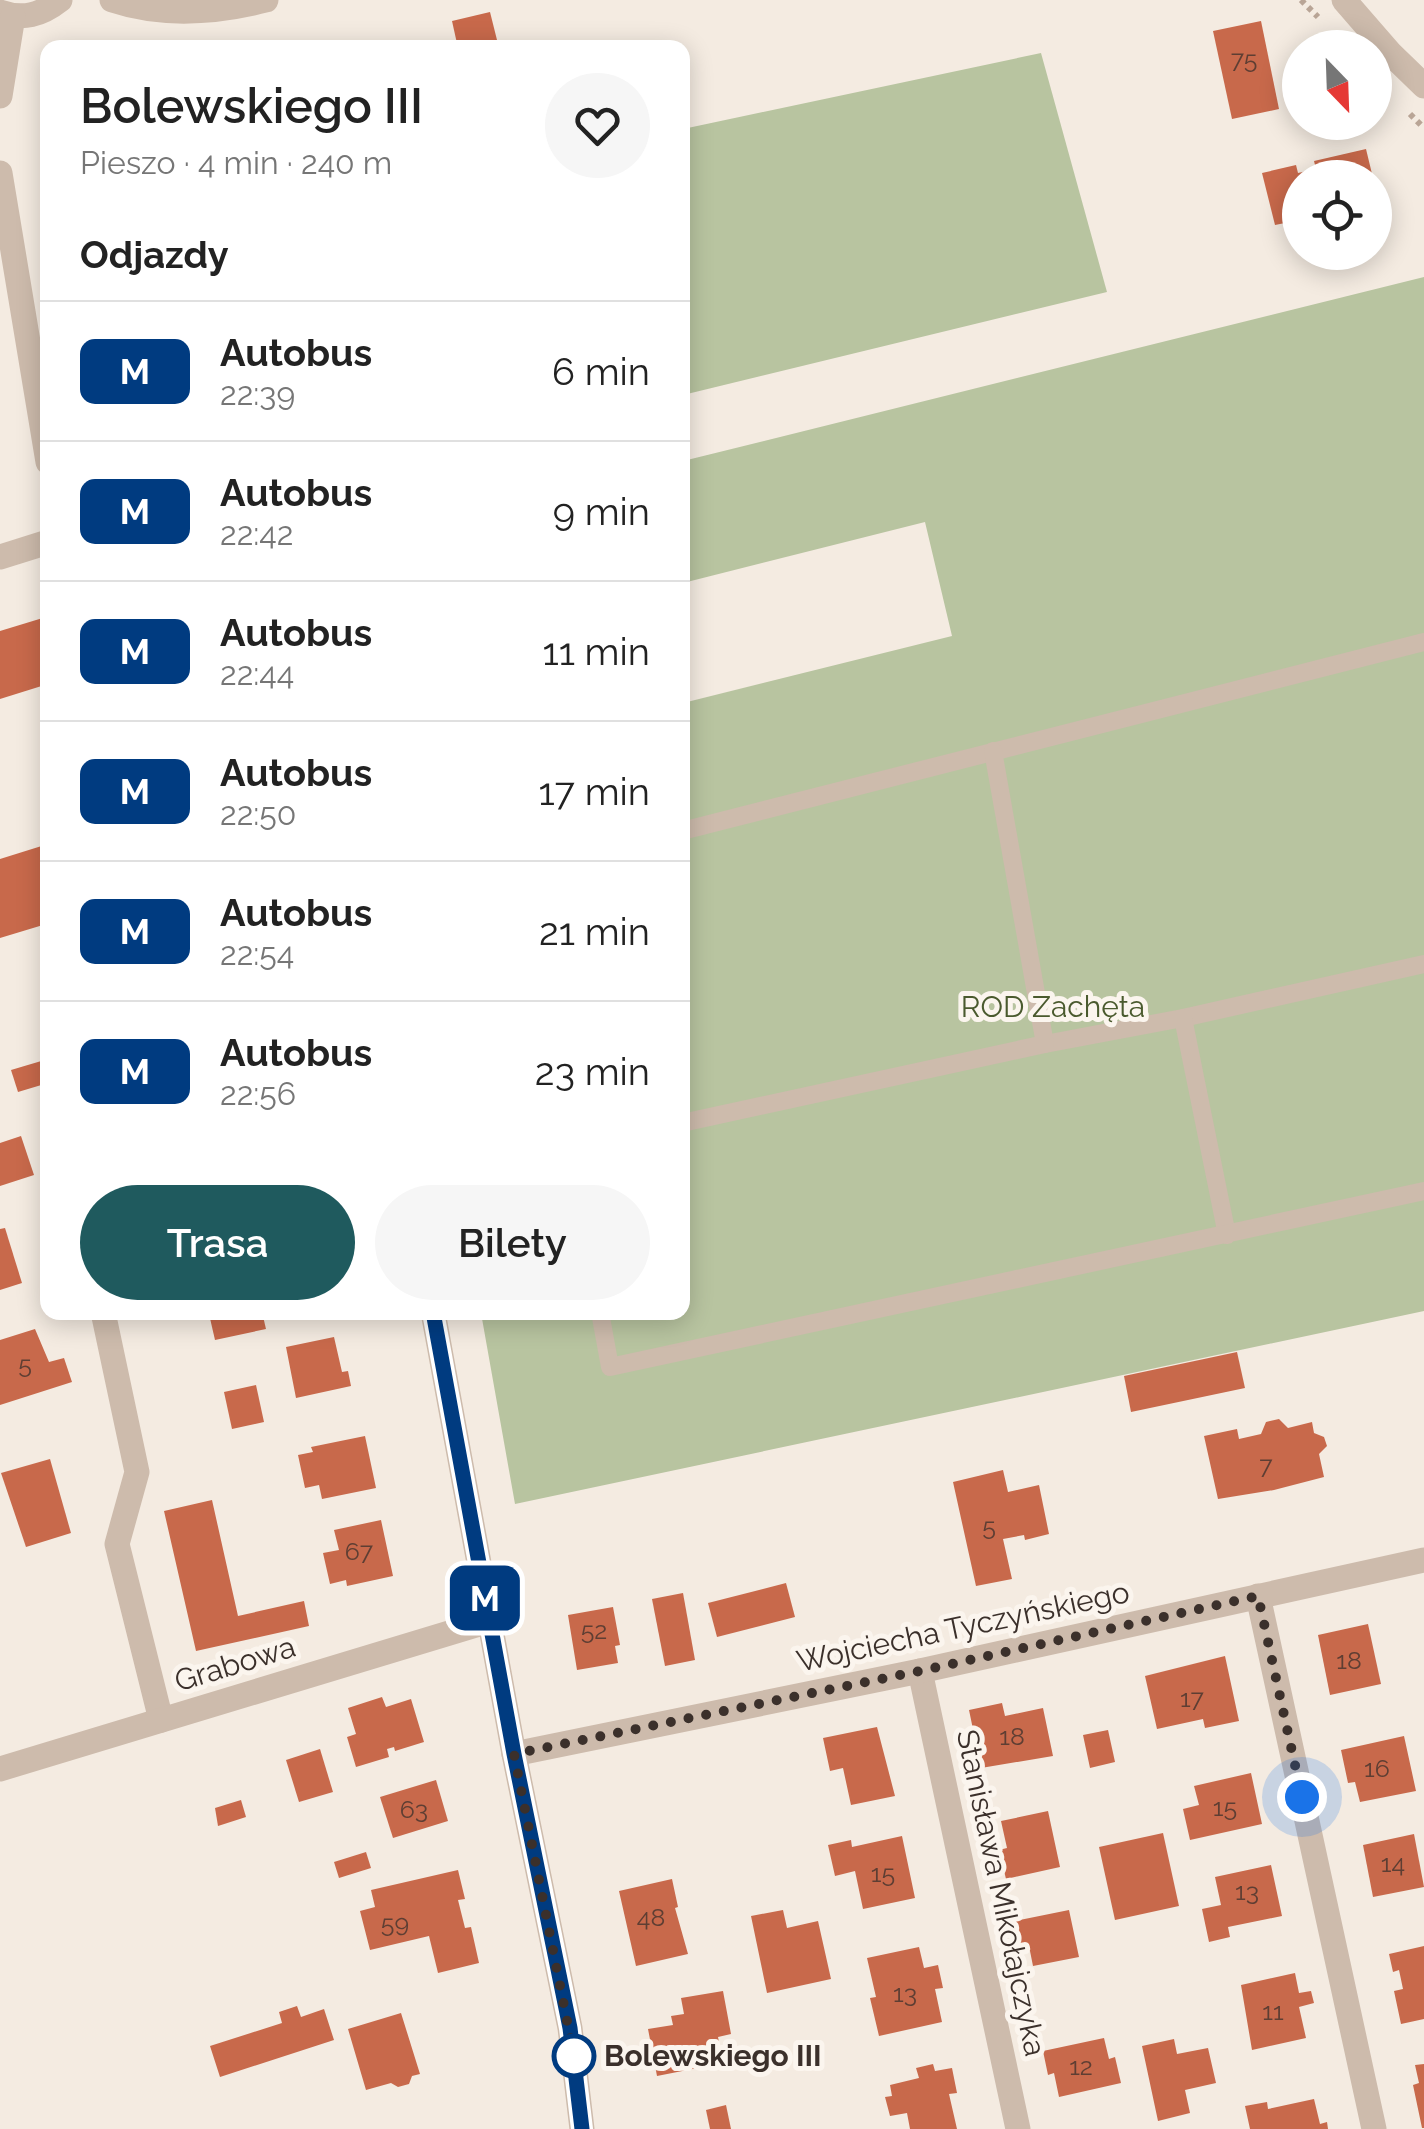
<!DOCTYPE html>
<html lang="pl">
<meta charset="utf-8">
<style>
:root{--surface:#fff;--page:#f6f6f6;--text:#222;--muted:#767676;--line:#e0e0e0;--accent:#1f5a5e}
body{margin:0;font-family:Raleway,sans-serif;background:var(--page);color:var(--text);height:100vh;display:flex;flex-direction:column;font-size:38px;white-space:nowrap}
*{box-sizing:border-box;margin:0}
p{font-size:32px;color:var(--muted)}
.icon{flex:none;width:55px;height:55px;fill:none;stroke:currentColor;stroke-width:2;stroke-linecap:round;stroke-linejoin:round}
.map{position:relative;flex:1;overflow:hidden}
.drawer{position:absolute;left:40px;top:40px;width:650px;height:1280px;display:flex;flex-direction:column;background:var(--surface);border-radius:20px;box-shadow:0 5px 25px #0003}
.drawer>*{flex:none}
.badge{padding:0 20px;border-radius:15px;font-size:35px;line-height:65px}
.needle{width:65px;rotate:157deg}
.controls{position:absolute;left:1282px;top:30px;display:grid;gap:20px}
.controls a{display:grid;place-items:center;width:110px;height:110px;border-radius:50%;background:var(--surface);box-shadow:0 5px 25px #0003;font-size:50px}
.you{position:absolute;width:50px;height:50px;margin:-25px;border:8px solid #fff;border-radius:50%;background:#1a73e8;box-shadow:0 0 0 15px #1a73e833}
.map>.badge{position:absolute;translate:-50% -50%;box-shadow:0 0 0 5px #fff}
h2{padding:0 40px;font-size:38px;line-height:90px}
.round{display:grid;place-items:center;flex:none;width:105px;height:105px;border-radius:52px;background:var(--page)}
.overview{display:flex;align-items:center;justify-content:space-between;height:170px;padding:0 40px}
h1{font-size:48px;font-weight:600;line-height:75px}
.primary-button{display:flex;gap:20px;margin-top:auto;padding:20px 40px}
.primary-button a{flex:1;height:115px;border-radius:60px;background:var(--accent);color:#fff;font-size:40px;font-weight:600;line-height:115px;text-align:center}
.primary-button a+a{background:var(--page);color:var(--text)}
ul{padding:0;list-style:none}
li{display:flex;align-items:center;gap:30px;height:140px;padding:0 40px;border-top:2px solid var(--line)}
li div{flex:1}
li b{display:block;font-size:38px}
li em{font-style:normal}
li .badge{min-width:110px;font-weight:700;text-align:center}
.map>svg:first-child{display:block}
.green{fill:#b8c4a0}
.building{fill:#c8694b}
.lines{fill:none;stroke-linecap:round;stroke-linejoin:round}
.path{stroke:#b9a596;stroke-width:6;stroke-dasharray:5 5;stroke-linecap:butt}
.service{stroke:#cdbbac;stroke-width:18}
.minor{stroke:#cdbbac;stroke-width:25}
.tertiary{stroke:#cdbbac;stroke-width:25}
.line-casing{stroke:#fff;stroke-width:22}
.line{stroke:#003b80;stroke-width:15}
.walk{stroke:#3b302b;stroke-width:10;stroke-dasharray:0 18}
.stop-dot{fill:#fff;stroke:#003b80;stroke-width:5}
.labels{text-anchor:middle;stroke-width:10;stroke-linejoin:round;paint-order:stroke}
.number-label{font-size:25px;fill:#5e3e33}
.park-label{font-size:30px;fill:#4a5a2e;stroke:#fbf5ee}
.street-label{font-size:30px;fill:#3b302b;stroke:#fbf5ee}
.stop-label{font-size:30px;font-weight:bold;fill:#3b302b;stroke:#fbf5ee;text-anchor:start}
</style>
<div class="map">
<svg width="1424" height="2129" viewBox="0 0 1424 2129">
<rect width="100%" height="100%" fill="#f4ebe1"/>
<g class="green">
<polygon points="1041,53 1107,292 683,395 683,129"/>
<polygon points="1424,277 1424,1311 515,1504 481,1313 682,1312 683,703 952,636 925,522 683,583 683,461"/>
</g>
<g class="building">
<polygon points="490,12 499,48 458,48 452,21"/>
<polygon points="1261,21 1279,109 1232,119 1213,31"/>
<polygon points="1366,149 1373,178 1300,178 1300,220 1275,225 1262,173 1296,165 1298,173 1316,169 1314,161"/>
<polygon points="46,617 48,684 0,699 0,631"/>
<polygon points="48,844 48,936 43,925 0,938 0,859"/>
<polygon points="48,1059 48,1083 18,1092 11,1070"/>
<polygon points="21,1136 34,1175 0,1186 0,1143"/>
<polygon points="5,1228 22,1283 0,1290 0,1229"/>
<polygon points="217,1312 262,1312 266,1329 215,1340 209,1314"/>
<polygon points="35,1329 49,1362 64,1358 72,1382 0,1405 0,1340"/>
<polygon points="334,1337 342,1372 348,1371 351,1386 296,1398 286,1347"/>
<polygon points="1237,1352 1245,1388 1131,1412 1124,1376"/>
<polygon points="256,1385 264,1422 232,1429 224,1392"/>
<polygon points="1279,1419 1288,1428 1312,1422 1314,1433 1324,1437 1327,1446 1319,1454 1324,1477 1274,1490 1218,1499 1204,1436 1237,1429 1239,1439 1261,1434 1266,1422"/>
<polygon points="365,1436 376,1488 322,1499 319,1485 305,1488 298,1455 313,1452 311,1447"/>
<polygon points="50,1459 71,1533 26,1547 1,1473"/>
<polygon points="1003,1470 1008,1492 1039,1485 1049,1534 1025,1540 1024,1535 1003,1539 1012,1579 976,1586 953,1482"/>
<polygon points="212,1500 238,1616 304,1601 309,1626 196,1651 164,1511"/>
<polygon points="381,1520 393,1576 347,1586 346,1580 330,1584 323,1553 339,1550 334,1530"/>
<polygon points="786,1583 795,1617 717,1637 708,1603"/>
<polygon points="683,1593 695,1660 665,1666 652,1599"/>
<polygon points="613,1607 620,1645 615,1646 618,1663 577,1670 568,1615"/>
<polygon points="1368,1624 1381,1684 1330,1695 1318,1635"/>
<polygon points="1225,1656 1239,1721 1205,1728 1203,1719 1157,1729 1145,1676"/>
<polygon points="382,1697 386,1707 411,1699 424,1742 395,1751 394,1747 387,1749 389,1757 356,1767 347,1737 356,1734 348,1708"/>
<polygon points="1002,1703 1005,1716 1043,1708 1053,1756 981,1768 969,1710"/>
<polygon points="877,1727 895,1796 851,1805 843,1768 830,1771 823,1738"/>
<polygon points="1108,1730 1115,1762 1090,1768 1083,1735"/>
<polygon points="1404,1736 1416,1791 1360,1802 1355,1782 1348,1783 1341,1750"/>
<polygon points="320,1749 333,1792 299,1802 286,1760"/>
<polygon points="1251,1773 1262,1824 1190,1840 1183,1809 1199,1805 1194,1786"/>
<polygon points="436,1780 448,1821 393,1838 380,1797"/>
<polygon points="241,1800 246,1817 218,1826 215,1808"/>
<polygon points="1048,1811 1060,1867 1006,1879 999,1850 1007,1848 1001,1821"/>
<polygon points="1163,1833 1179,1906 1115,1920 1099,1847"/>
<polygon points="1414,1834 1424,1887 1373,1897 1363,1845"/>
<polygon points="902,1836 915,1898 863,1909 855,1871 835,1876 828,1845 851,1840 852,1847"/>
<polygon points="366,1852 371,1868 339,1878 334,1862"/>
<polygon points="1271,1865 1282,1916 1228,1927 1230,1937 1209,1942 1202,1909 1221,1905 1215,1877"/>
<polygon points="458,1870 465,1899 458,1900 465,1928 471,1927 479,1963 438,1973 429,1936 370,1950 360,1911 375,1907 371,1890"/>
<polygon points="672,1879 678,1907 675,1908 688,1954 636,1966 619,1891"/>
<polygon points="783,1910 787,1928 818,1921 831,1979 767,1993 751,1916"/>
<polygon points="1069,1910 1079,1957 1033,1966 1030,1951 1021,1953 1015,1921"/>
<polygon points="1424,1946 1424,2019 1401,2024 1394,1991 1403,1989 1399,1970 1393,1972 1389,1954"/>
<polygon points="919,1947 924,1968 938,1965 943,1988 935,1989 942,2022 879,2036 870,1998 876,1997 867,1958"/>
<polygon points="1295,1973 1299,1993 1311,1991 1314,2003 1299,2007 1306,2038 1252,2050 1241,1985"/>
<polygon points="723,1991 731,2034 718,2037 723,2063 657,2076 648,2029 673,2025 671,2016 684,2014 681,1998"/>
<polygon points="297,2006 301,2017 324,2009 334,2040 220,2077 210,2046 282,2023 279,2012"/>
<polygon points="401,2013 420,2074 412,2076 409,2084 398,2087 391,2083 366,2090 348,2029"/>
<polygon points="1104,2038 1109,2059 1115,2057 1121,2083 1059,2097 1054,2073 1048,2075 1043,2051"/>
<polygon points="1174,2039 1177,2054 1208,2048 1216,2083 1185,2090 1190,2113 1158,2121 1142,2046"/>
<polygon points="933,2064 935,2071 952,2068 957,2093 949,2094 957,2129 910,2129 907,2113 890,2116 885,2097 892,2096 890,2085 919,2078 916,2068"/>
<polygon points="1424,2064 1424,2128 1422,2128 1413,2085 1419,2083 1415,2065"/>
<polygon points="1314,2099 1320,2124 1327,2122 1328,2129 1250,2129 1245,2106 1267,2102 1268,2109"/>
<polygon points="726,2105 731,2129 710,2129 706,2110"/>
</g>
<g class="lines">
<g class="path">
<polyline points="1301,0 1318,17"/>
<polyline points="1410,114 1424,128"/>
</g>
<g class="service">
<polyline points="682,831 1424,642"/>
<polyline points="1183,1018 1424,964"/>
<polyline points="1045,1044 1183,1018 1227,1235"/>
<polyline points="682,1123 1045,1044 993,751"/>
<polyline points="600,1312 610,1367 1424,1191"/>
</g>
<g class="minor">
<polyline points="1344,0 1390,53 1424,86"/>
<polyline points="0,557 48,542"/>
<polyline points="103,1312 137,1472 117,1544 161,1720"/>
<polyline points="1258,1596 1374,2129"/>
<polyline points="920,1671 1018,2129"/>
<polyline points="514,1754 920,1671 1424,1560"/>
<polyline points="0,1769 489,1621"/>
</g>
<g class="tertiary">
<path d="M112,0C163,17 215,13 266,0"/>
<path d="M0,12C23,20 41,15 60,0"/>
<polyline points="0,96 13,16"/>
<polyline points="0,173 48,462"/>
<polyline points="433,1312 514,1754 570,2028 582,2129"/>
</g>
</g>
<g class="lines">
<defs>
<polyline id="line" points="433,1312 514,1754 570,2028 582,2129"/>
</defs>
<use href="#line" class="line-casing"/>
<use href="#line" class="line"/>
<polyline class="walk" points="574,2056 514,1754 920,1671 1258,1596 1302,1797"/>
</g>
<circle class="stop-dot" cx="574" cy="2056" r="20"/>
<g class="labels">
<g class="number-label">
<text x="1244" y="68">75</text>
<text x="25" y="1373">5</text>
<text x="1266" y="1474">7</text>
<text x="989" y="1535">5</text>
<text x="359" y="1560">67</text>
<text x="594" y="1639">52</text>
<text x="1349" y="1669">18</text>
<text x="1192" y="1707">17</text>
<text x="1012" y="1745">18</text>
<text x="1377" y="1777">16</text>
<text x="1225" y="1816">15</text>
<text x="414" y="1818">63</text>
<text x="1393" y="1872">14</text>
<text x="883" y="1882">15</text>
<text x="1247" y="1900">13</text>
<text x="651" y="1926">48</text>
<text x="395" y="1932">59</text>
<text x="905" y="2002">13</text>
<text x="1273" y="2020">11</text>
<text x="1081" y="2075">12</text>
</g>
<g class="park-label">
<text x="1053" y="1017">ROD Zachęta</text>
</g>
<g class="street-label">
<text transform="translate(963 1627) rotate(-12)" y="10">Wojciecha Tyczyńskiego</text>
<text transform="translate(235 1664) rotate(-17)" y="10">Grabowa</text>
<text transform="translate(1001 1893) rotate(78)" y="10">Stanisława Mikołajczyka</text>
</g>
<g class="stop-label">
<text x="604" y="2066">Bolewskiego III</text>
</g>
</g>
</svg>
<div class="controls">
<a><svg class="needle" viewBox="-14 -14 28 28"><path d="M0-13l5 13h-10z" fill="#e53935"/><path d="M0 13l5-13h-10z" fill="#767676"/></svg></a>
<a><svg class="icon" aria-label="locate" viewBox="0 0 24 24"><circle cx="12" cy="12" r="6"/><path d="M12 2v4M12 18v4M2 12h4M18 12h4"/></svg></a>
</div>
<div class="you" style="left:1302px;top:1797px"></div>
<b class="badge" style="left:485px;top:1598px;background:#003b80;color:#fff">M</b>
<section class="drawer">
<div class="overview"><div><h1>Bolewskiego III</h1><p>Pieszo · 4 min · 240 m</p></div><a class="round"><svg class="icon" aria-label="heart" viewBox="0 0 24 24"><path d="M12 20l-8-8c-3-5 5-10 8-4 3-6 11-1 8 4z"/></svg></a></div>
<h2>Odjazdy</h2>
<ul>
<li><span class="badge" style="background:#003b80;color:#fff">M</span><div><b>Autobus</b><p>22:39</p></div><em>6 min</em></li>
<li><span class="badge" style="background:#003b80;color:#fff">M</span><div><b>Autobus</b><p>22:42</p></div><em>9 min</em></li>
<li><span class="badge" style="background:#003b80;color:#fff">M</span><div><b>Autobus</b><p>22:44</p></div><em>11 min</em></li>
<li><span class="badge" style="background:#003b80;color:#fff">M</span><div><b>Autobus</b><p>22:50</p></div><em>17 min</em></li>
<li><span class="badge" style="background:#003b80;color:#fff">M</span><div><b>Autobus</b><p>22:54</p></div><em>21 min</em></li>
<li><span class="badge" style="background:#003b80;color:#fff">M</span><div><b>Autobus</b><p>22:56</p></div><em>23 min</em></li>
</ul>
<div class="primary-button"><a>Trasa</a><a>Bilety</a></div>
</section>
</div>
